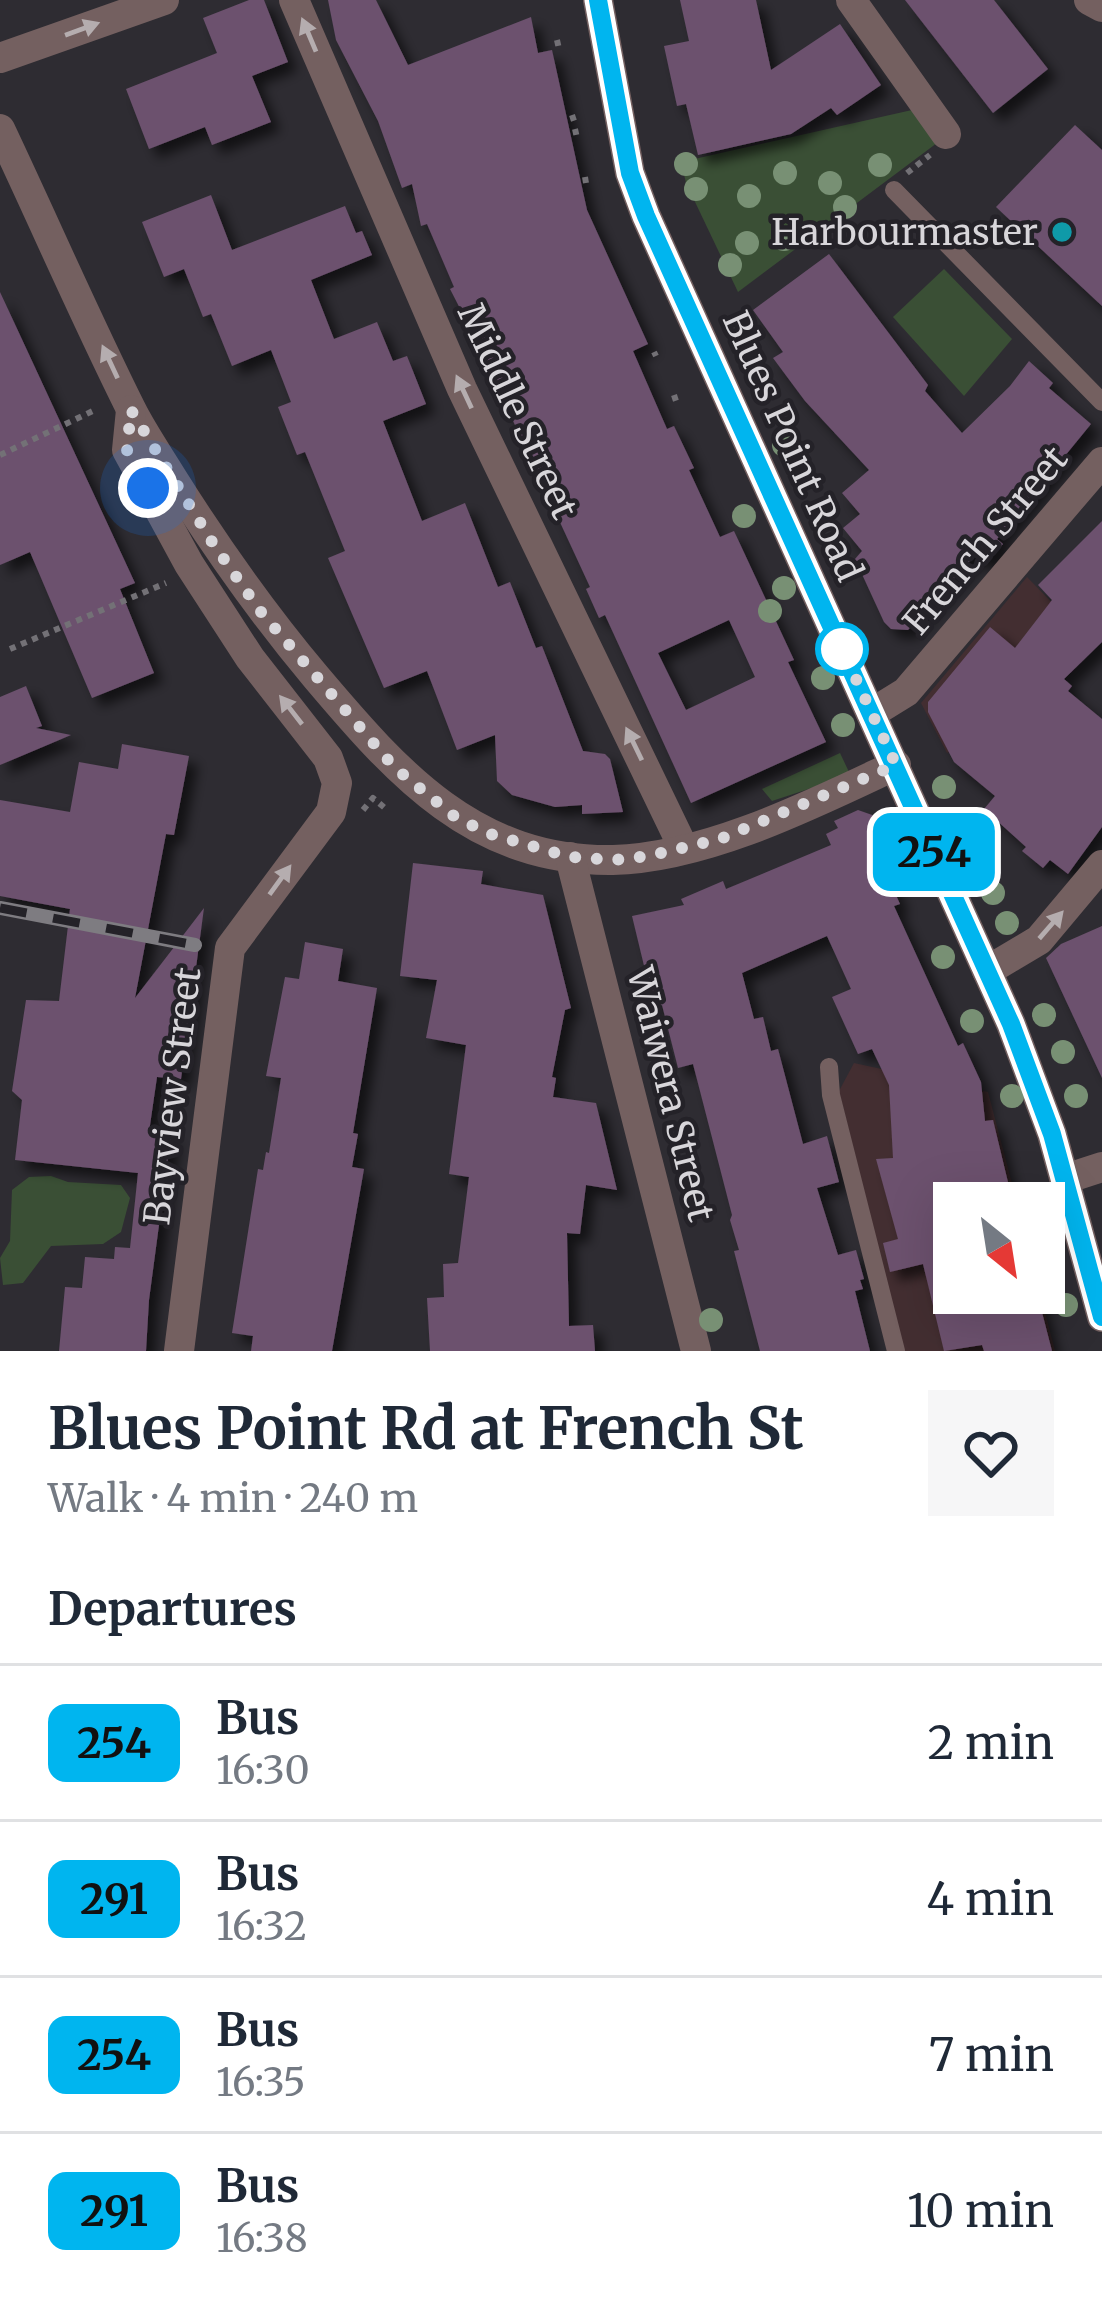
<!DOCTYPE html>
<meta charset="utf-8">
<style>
:root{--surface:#fff;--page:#f6f6f7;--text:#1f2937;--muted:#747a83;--line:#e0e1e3}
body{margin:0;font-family:Merriweather,serif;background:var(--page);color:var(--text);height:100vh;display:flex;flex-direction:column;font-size:45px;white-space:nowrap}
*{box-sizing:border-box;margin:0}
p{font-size:39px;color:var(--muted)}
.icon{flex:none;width:66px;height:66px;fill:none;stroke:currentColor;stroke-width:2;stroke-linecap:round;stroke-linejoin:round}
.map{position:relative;height:1351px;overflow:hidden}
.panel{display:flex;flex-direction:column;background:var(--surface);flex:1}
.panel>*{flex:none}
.badge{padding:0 24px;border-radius:18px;font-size:42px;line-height:78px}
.needle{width:78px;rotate:150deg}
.controls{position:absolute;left:933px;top:1182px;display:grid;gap:24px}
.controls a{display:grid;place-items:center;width:132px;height:132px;border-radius:0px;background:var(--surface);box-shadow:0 12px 48px #0002;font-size:60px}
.you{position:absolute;width:60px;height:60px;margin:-30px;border:9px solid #fff;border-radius:50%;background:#1a73e8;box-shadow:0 0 0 18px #1a73e833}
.map>.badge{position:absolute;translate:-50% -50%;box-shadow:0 0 0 6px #fff}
h2{padding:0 48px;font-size:45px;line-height:108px}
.round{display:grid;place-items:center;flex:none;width:126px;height:126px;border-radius:0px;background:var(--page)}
.head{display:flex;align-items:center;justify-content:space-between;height:204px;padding:0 48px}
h1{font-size:57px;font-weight:700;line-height:90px}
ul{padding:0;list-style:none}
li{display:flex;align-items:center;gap:36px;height:156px;padding:0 48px;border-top:3px solid var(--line)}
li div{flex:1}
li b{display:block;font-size:45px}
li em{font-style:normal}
li .badge{min-width:132px;font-weight:700;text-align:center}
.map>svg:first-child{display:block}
.commercial{fill:#432e31}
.green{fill:#3a4f35}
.building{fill:#6c516e;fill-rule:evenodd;filter:url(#shadow)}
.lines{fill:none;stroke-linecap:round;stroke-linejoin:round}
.path{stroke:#737176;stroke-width:6;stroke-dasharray:6 6;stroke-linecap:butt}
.service{stroke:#746060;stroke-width:18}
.minor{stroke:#746060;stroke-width:30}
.tertiary{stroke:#746060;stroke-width:30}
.rail-casing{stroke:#7e7c81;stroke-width:14}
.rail{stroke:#242228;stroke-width:9;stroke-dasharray:27;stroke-linecap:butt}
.tree{fill:#789074}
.oneway{fill:#b5adaf}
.line-casing{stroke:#fff;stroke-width:27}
.line{stroke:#00b5ef;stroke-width:18}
.walk{stroke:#d8d6da;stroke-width:12;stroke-dasharray:0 21.6}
.culture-dot{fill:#0f9aa8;stroke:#242228;stroke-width:4.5}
.stop-dot{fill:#fff;stroke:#00b5ef;stroke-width:6}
.labels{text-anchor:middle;stroke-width:9;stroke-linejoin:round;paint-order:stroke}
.poi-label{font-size:36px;fill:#d8d6da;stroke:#242228;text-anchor:end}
.street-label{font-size:36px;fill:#d8d6da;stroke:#242228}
</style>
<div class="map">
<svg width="1102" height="1351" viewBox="0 0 1102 1351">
<defs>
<filter id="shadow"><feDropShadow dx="9" dy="9" stdDeviation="6" flood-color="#0009"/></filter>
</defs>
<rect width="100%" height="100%" fill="#2e2c32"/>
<g class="commercial">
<polygon points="1027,577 1071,622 971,740 947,753 921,703"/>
<polygon points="854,1063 988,1092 1017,1203 954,1203 954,1293 1040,1293 1055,1351 904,1351 839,1091"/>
</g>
<g class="green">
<polygon points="912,110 937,143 738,292 686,183 681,162"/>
<polygon points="944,269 1012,339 964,396 893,317"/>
<polygon points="840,753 849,772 845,777 772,801 762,789"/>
<polygon points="51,1176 68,1182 121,1185 130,1198 121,1232 103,1244 51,1246 23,1283 3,1285 0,1258 10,1241 12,1190 29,1177"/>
</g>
<g class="building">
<polygon points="249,0 264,0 288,62 252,76 271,122 212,145 205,127 149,149 126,89 217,53 203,18"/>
<path d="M328,0H376L408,65L531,17L538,53L552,50L587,210L648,344L633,351L667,429L674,426L694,468L689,470L720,537L734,531L794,660L788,662L826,742L691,803L605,615L599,618L586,589L590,587L489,369L486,371L462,324L467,322L450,289L454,287L427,224L421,226L412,184L402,188L378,121L336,40ZM729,620L755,677L686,710L658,653Z"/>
<polygon points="680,0 756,0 771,70 840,24 881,85 837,115 831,108 791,134 698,155 686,104 677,106 664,46 689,41"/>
<polygon points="905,0 994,0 1048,69 993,113"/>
<polygon points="1075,125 1102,150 1102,306 996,207"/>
<polygon points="211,195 232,250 345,206 356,233 362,231 372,255 311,280 334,339 377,322 393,361 407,356 426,404 383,421 422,521 465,503 498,587 510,582 536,648 542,646 583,751 605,754 610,759 623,812 582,814 582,805 555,807 512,795 497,781 495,735 457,750 427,671 384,688 328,558 345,551 305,452 297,455 278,407 291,402 271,350 232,366 211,314 203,317 184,269 164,277 142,222"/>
<polygon points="829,254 928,385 925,391 962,433 1010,386 1029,361 1053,383 1049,388 1091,424 997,539 1003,544 985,564 976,554 908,630 891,629 884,622 855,559 862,551 843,528 860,514 842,493 869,470 805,401 773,358 783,352 753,310"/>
<polygon points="0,292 135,583 120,589 154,673 92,698 30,552 0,565"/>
<polygon points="1102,521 1102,642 1064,679 1072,686 1068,691 1102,719 1102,827 1068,874 1050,860 1043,868 1022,851 1026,847 984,809 995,796 954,762 928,712 928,702 990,627 1015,648 1052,600 1038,585"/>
<polygon points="26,686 42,726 36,728 71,735 0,765 0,697"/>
<polygon points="122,744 189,756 174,835 166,834 135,998 204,908 181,1079 157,1077 149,1132 171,1135 149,1300 146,1351 59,1351 65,1287 82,1288 85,1257 114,1259 115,1247 130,1248 138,1173 15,1160 22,1100 12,1091 26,1000 59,1001 70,909 0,896 0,800 70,812 79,762 118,769"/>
<polygon points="858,810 875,816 888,845 876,851 900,904 894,906 958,1046 963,1043 981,1082 985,1121 993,1120 1013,1203 954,1203 954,1293 1037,1293 1052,1351 984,1351 982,1345 944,1351 923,1264 890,1272 883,1243 898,1239 876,1159 893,1158 889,1085 872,1049 858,1054 832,997 851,989 827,936 742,973 754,1019 763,1017 771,1051 778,1049 803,1144 827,1136 839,1182 817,1188 838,1255 856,1250 864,1279 860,1280 863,1289 855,1291 870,1351 760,1351 734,1251 739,1250 730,1220 732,1215 693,1064 678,1068 662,1005 654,1007 632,916 684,905 681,899 723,881 726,889 831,845 826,834 838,828 834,821"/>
<polygon points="413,863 483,871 481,884 543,895 571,1008 565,1010 552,1077 556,1078 553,1097 596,1103 617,1190 586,1185 580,1234 567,1233 569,1326 593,1325 595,1351 430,1351 427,1298 444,1297 443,1264 458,1263 469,1177 449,1174 466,1045 426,1038 437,980 400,976"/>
<polygon points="1102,926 1102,1078 1046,958 1061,944"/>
<polygon points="305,942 343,949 338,981 377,988 353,1133 358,1134 352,1167 364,1169 332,1351 251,1351 253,1336 232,1333 258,1169 263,1170 266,1152 269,1153 281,1078 266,1076 285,977 299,979"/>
</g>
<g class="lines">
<g class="path">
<polyline points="557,40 559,49"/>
<polyline points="572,115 574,121"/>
<polyline points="575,129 577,138"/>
<polyline points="907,173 930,155"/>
<polyline points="585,177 586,183"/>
<polyline points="654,352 656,356"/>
<polyline points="674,395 676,401"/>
<polyline points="0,455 95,410"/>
<polyline points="10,649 166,583"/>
<polyline points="363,810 373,798 386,809"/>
</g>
<g class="service">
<polyline points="894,190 1102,402"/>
<polyline points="829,1067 831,1095 896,1351"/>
</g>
<g class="minor">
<polyline points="294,0 462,389 684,849"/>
<polyline points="851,0 946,134"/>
<polyline points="1089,0 1102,7"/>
<polyline points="0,58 164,0"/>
<path d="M0,129C44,222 85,317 131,409C143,433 159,456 173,479C217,549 263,614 316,677C398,774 475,862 613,860C706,858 813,804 896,765"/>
<polyline points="131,410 127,450 189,564 250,658 328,758 337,783 331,812 230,948 179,1351"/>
<polyline points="872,713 906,692 1102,462"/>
<polyline points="570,857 696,1351"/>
<polyline points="987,971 1039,940 1102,865"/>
<polyline points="1065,1179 1102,1167"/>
</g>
<polyline class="tertiary" points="598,0 630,173 646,216 1011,1024 1052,1134 1102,1317"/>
<defs>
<polyline id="rail" points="0,908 195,945"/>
</defs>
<use href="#rail" class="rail-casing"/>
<use href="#rail" class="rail"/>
</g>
<g class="tree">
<circle cx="686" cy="164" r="12"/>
<circle cx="880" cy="165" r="12"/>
<circle cx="785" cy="173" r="12"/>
<circle cx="830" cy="183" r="12"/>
<circle cx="696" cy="189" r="12"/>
<circle cx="749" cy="196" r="12"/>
<circle cx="845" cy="207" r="12"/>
<circle cx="784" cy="239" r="12"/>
<circle cx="747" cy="243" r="12"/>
<circle cx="730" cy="265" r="12"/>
<circle cx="784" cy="445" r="12"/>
<circle cx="744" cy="516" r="12"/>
<circle cx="784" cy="588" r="12"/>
<circle cx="770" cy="611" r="12"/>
<circle cx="823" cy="678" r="12"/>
<circle cx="843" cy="725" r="12"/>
<circle cx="944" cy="787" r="12"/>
<circle cx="982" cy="869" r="12"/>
<circle cx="993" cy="893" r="12"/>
<circle cx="1007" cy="923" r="12"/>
<circle cx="943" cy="957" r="12"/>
<circle cx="1044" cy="1015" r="12"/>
<circle cx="972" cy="1021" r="12"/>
<circle cx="1063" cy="1052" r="12"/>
<circle cx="1012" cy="1096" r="12"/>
<circle cx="1076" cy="1096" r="12"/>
<circle cx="1066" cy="1305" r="12"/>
<circle cx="711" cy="1320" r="12"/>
</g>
<defs><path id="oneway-solid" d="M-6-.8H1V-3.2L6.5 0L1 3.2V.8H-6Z" transform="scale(3)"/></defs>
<g class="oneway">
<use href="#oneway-solid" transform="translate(82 29) rotate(-20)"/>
<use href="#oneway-solid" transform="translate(309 35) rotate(-113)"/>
<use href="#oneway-solid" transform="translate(110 362) rotate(-115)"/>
<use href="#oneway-solid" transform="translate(464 392) rotate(-115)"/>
<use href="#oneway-solid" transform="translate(291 710) rotate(-128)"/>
<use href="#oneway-solid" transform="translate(634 744) rotate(-116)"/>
<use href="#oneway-solid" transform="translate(280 880) rotate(-54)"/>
<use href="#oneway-solid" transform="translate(1051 925) rotate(-49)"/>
</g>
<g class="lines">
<defs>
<polyline id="line" points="598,0 630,173 646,216 1011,1024 1052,1134 1102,1317"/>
</defs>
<use href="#line" class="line-casing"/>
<use href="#line" class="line"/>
<polyline class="walk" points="148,488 127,450 131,410 214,545 261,612 395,768 454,816 487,833 570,857 613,860 648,856 720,839 896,765 842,649"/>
</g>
<circle class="culture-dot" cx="1062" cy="232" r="12"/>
<circle class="stop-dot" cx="842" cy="649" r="24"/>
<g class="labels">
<g class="poi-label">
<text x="1038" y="245">Harbourmaster</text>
</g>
<g class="street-label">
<text transform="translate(518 411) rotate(65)" y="13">Middle Street</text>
<text transform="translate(793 446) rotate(66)" y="13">Blues Point Road</text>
<text transform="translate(985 540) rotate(-50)" y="13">French Street</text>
<text transform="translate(671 1094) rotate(76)" y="13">Waiwera Street</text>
<text transform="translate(172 1096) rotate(-83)" y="13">Bayview Street</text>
</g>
</g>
</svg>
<div class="controls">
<a><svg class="needle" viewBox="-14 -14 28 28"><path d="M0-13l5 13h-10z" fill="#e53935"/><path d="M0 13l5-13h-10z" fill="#747a83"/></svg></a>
</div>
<div class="you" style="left:148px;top:488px"></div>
<b class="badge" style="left:934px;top:852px;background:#00b5ef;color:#111">254</b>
</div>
<section class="panel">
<div class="head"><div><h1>Blues Point Rd at French St</h1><p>Walk · 4 min · 240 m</p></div><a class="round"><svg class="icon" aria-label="heart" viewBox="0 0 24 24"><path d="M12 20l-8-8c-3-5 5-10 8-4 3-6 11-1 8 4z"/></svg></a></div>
<h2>Departures</h2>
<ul>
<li><span class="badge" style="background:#00b5ef;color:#111">254</span><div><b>Bus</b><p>16:30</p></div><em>2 min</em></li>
<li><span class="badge" style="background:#00b5ef;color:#111">291</span><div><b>Bus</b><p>16:32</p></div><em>4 min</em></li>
<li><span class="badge" style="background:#00b5ef;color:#111">254</span><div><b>Bus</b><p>16:35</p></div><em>7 min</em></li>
<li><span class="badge" style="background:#00b5ef;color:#111">291</span><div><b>Bus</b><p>16:38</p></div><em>10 min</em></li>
</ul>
</section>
